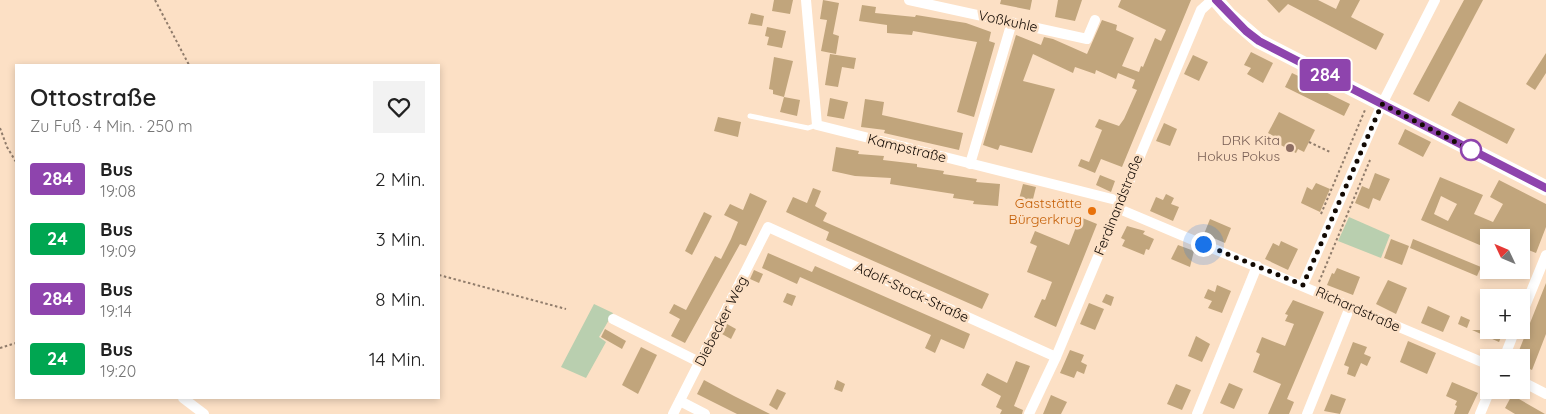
<!DOCTYPE html>
<html lang="de">
<meta charset="utf-8">
<style>
:root{--surface:#fff;--page:#f2f2f2;--text:#222;--muted:#767676}
body{margin:0;font-family:Quicksand,sans-serif;background:var(--page);color:var(--text);height:100vh;display:flex;flex-direction:column;font-size:19px;white-space:nowrap}
*{box-sizing:border-box;margin:0}
p{font-size:16px;color:var(--muted)}
.icon{flex:none;width:28px;height:28px;fill:none;stroke:currentColor;stroke-width:2;stroke-linecap:round;stroke-linejoin:round}
.map{position:relative;flex:1;overflow:hidden}
.drawer{position:absolute;left:15px;top:64px;width:425px;height:335px;display:flex;flex-direction:column;background:var(--surface);border-radius:0px;box-shadow:0 2px 8px #0003}
.drawer>*{flex:none}
.badge{padding:0 10px;border-radius:4px;font-size:18px;line-height:32px}
.needle{width:32px;rotate:314deg}
.controls{position:absolute;left:1480px;top:229px;display:grid;gap:10px}
.controls a{display:grid;place-items:center;width:50px;height:50px;border-radius:0px;background:var(--surface);box-shadow:0 2px 8px #0003;font-size:25px}
.you{position:absolute;width:25px;height:25px;margin:-12px;border:4px solid #fff;border-radius:50%;background:#1a73e8;box-shadow:0 0 0 8px #1a73e833}
.map>.badge{position:absolute;translate:-50% -50%;box-shadow:0 0 0 2px #fff}
.round{display:grid;place-items:center;flex:none;width:52px;height:52px;border-radius:0px;background:var(--page)}
.headline{display:flex;align-items:center;justify-content:space-between;height:85px;padding:0 15px}
h1{font-size:24px;font-weight:600;line-height:38px}
ul{padding:0;list-style:none}
li{display:flex;align-items:center;gap:15px;height:60px;padding:0 15px}
li div{flex:1}
li b{display:block;font-size:19px}
li em{font-style:normal}
li .badge{min-width:55px;font-weight:700;text-align:center}
.map>svg:first-child{display:block}
.green{fill:#b9cfaf}
.building{fill:#c1a57c;fill-rule:evenodd}
.lines{fill:none;stroke-linecap:round;stroke-linejoin:round}
.path{stroke:#907c6b;stroke-width:2;stroke-dasharray:2.5 2.5;stroke-linecap:butt}
.service{stroke:#fff;stroke-width:5}
.minor{stroke:#fff;stroke-width:10}
.secondary{stroke:#fff;stroke-width:15}
.line-casing{stroke:#fff;stroke-width:11}
.line{stroke:#8e44ad;stroke-width:8}
.walk{stroke:#130a03;stroke-width:5;stroke-dasharray:0 9}
.education-dot{fill:#8d6e63;stroke:#fce0c5;stroke-width:2}
.stop-dot{fill:#fff;stroke:#8e44ad;stroke-width:2.5}
.food-dot{fill:#e8710a;stroke:#fce0c5;stroke-width:2}
.labels{text-anchor:middle;stroke-width:5;stroke-linejoin:round;paint-order:stroke}
.street-label{font-size:14px;fill:#130a03;stroke:#fce0c5}
.education-label{font-size:14px;fill:#785e54;stroke:#fce0c5;text-anchor:end}
.food-label{font-size:14px;fill:#c56008;stroke:#fce0c5;text-anchor:end}
</style>
<div class="map">
<svg width="1546" height="414" viewBox="0 0 1546 414">
<rect width="100%" height="100%" fill="#fce0c5"/>
<g class="green">
<polygon points="1349,217 1390,235 1381,258 1338,241"/>
<polygon points="594,304 613,313 599,337 606,342 586,378 561,367"/>
</g>
<g class="building">
<polygon points="774,0 793,0 790,14 772,11"/>
<polygon points="823,0 839,3 833,34 839,36 836,54 821,51 827,20 820,19"/>
<polygon points="1001,0 1032,0 1030,10 1000,4"/>
<polygon points="1058,0 1082,0 1075,21 1055,17"/>
<polygon points="1121,0 1191,0 1122,167 1101,159 1095,173 1078,166 1081,159 1089,162 1102,130 1095,127 1099,119 1119,126 1124,119 1137,90 1132,88 1135,80 1118,73 1116,79 1096,70 1095,74 1075,67 1073,73 1033,54 1023,81 1055,89 1032,153 1000,145 998,150 983,145 1016,35 1041,45 1044,37 1053,39 1087,54 1102,20 1117,25 1116,30 1134,38 1122,66 1139,72 1141,66 1143,67 1155,38 1161,41 1166,30 1118,7"/>
<polygon points="1267,0 1318,0 1336,9 1340,0 1360,0 1351,17 1384,34 1376,50 1288,4 1279,13"/>
<polygon points="1464,0 1483,0 1429,102 1413,94"/>
<polygon points="862,5 876,7 875,13 915,17 916,15 966,23 991,32 989,41 995,43 974,117 957,112 977,42 913,31 912,35 887,33 887,25 859,21"/>
<polygon points="751,13 764,16 762,26 748,24"/>
<polygon points="767,27 786,31 782,48 767,45 769,37 765,36"/>
<polygon points="1251,52 1273,63 1263,83 1247,74 1251,68 1244,65"/>
<polygon points="1546,53 1546,73 1535,90 1526,84"/>
<polygon points="830,54 856,58 854,69 842,67 838,87 825,85"/>
<polygon points="1193,55 1208,62 1199,81 1184,74"/>
<polygon points="774,57 793,61 784,97 773,94 773,90 769,89"/>
<polygon points="1292,73 1313,83 1311,85 1350,104 1344,116 1285,87"/>
<polygon points="784,97 800,100 797,116 780,112"/>
<polygon points="830,98 848,102 844,119 827,116"/>
<polygon points="865,99 884,102 882,115 963,133 959,150 884,133 885,130 861,127"/>
<polygon points="1459,101 1515,129 1507,144 1451,115"/>
<polygon points="1279,112 1315,130 1304,152 1298,149 1296,153 1275,142 1277,138 1268,133"/>
<polygon points="718,117 741,122 738,137 714,131"/>
<polygon points="1164,123 1177,129 1170,146 1156,141"/>
<polygon points="1405,129 1431,142 1423,157 1398,144"/>
<polygon points="836,147 859,151 858,154 884,156 883,160 917,164 917,167 944,171 943,174 977,179 976,182 1000,184 998,206 973,204 974,201 953,198 954,194 890,184 891,178 855,176 832,171"/>
<polygon points="1375,173 1390,179 1380,201 1373,198 1369,209 1355,203 1362,186 1369,189"/>
<polygon points="1100,175 1115,181 1111,192 1096,185"/>
<path d="M1440,177L1483,195L1474,214L1493,222L1503,204L1490,197L1499,180L1546,204V227L1536,253L1521,247V238H1489V249L1421,220ZM1441,196L1457,204L1448,221L1434,214Z"/>
<polygon points="1316,183 1330,189 1320,212 1301,203 1307,187 1312,190"/>
<polygon points="1023,184 1036,187 1032,203 1019,199"/>
<polygon points="813,188 821,191 815,206 827,213 823,221 989,294 982,309 826,240 829,232 786,212 793,197 807,203"/>
<polygon points="750,193 767,201 746,246 740,244 685,343 671,336 680,319 669,313 674,304 686,310 715,256 721,259 731,239 738,222 724,215 730,204 743,210"/>
<polygon points="1166,194 1174,198 1171,204 1179,207 1173,221 1150,211 1156,197 1163,200"/>
<polygon points="704,212 712,216 692,255 685,251"/>
<polygon points="1080,217 1097,224 1056,327 1034,317 1042,299 1045,300 1052,282 1027,272 1037,246 1030,243 1035,231 1069,245"/>
<polygon points="1210,219 1231,228 1225,243 1204,234"/>
<polygon points="1127,226 1145,231 1143,234 1154,239 1149,250 1146,249 1144,255 1122,246 1125,240 1121,238"/>
<polygon points="1391,239 1409,246 1402,265 1384,258"/>
<polygon points="1413,239 1481,267 1477,276 1410,248"/>
<polygon points="1281,241 1298,249 1288,270 1265,259 1273,243 1279,246"/>
<polygon points="1178,245 1194,251 1190,267 1171,259"/>
<polygon points="768,253 812,272 815,266 970,334 964,349 941,339 935,353 925,348 931,335 800,277 797,284 762,268"/>
<polygon points="1337,268 1360,277 1353,295 1327,285 1332,273 1334,274"/>
<polygon points="754,270 763,274 759,283 750,279"/>
<polygon points="1388,280 1407,288 1396,314 1376,304"/>
<polygon points="1546,283 1546,334 1532,370 1521,365 1521,358 1516,358"/>
<polygon points="1217,285 1231,291 1222,313 1208,308 1212,301 1204,298 1208,289 1215,292"/>
<polygon points="787,293 796,296 792,306 783,302"/>
<polygon points="1106,294 1114,297 1111,306 1102,302"/>
<polygon points="1293,300 1324,312 1287,399 1294,402 1289,414 1268,414 1281,384 1253,372 1260,354 1256,352 1262,337 1285,346 1294,324 1285,321 1288,315 1285,314"/>
<polygon points="1089,303 1104,309 1095,330 1080,324"/>
<polygon points="1428,306 1450,316 1443,332 1421,323"/>
<polygon points="1461,316 1470,320 1467,328 1458,324"/>
<polygon points="727,324 736,329 731,339 722,334"/>
<polygon points="605,329 626,341 622,349 601,337"/>
<polygon points="1472,330 1504,330 1499,342"/>
<polygon points="1196,336 1210,344 1202,362 1188,356"/>
<polygon points="1408,341 1436,353 1427,374 1400,362"/>
<polygon points="1353,342 1367,347 1364,354 1371,357 1367,366 1361,363 1355,377 1347,374 1349,367 1344,365"/>
<polygon points="641,347 657,355 638,394 622,385"/>
<polygon points="1070,350 1084,355 1081,362 1087,365 1084,374 1077,371 1074,378 1060,373"/>
<polygon points="1016,361 1030,366 1014,406 1023,410 1022,414 1000,414 1002,410 996,407 1001,396 981,385 987,373 1007,383"/>
<polygon points="704,380 734,396 770,414 737,414 697,394"/>
<polygon points="837,380 845,384 842,392 834,389"/>
<polygon points="1452,382 1478,393 1468,414 1454,414 1457,406 1455,405 1457,401 1446,396"/>
<polygon points="1229,383 1243,389 1234,409 1220,403"/>
<polygon points="1176,384 1191,390 1182,410 1167,404"/>
<polygon points="777,389 786,393 777,410 769,405"/>
<polygon points="1331,394 1346,399 1340,414 1324,411"/>
<polygon points="1051,395 1067,402 1061,414 1043,414"/>
<polygon points="1512,395 1519,399 1545,414 1515,414 1505,408"/>
</g>
<g class="lines">
<g class="path">
<polyline points="155,0 189,65"/>
<polyline points="0,128 7,147 16,162"/>
<polyline points="1309,142 1330,152"/>
<polyline points="1321,214 1365,110"/>
<polyline points="439,275 566,309"/>
<polyline points="1319,282 1370,160"/>
<polyline points="0,348 16,343"/>
</g>
<polyline class="service" points="750,116 808,128 817,125"/>
<g class="minor">
<polyline points="806,0 817,125 1120,201"/>
<polyline points="909,0 1087,39 1095,20"/>
<polyline points="970,164 1012,22"/>
<polyline points="1117,208 1489,365"/>
<polyline points="1303,285 1382,104 1435,0"/>
<polyline points="1521,316 1546,255"/>
<polyline points="613,319 699,362"/>
<polyline points="1504,358 1515,330"/>
<polyline points="1521,381 1546,394"/>
<polyline points="183,398 204,414"/>
<polyline points="680,401 705,414"/>
<polyline points="673,414 768,227 1056,357"/>
<polyline points="1029,414 1056,357 1201,10 1212,0"/>
<polyline points="1197,414 1257,266"/>
<polyline points="1307,414 1350,307"/>
<polyline points="1480,414 1490,390"/>
</g>
<polyline class="secondary" points="1216,0 1229,15 1259,41 1546,188"/>
</g>
<g class="lines">
<defs>
<polyline id="line" points="1216,0 1246,31 1259,41 1546,188"/>
</defs>
<use href="#line" class="line-casing"/>
<use href="#line" class="line"/>
<polyline class="walk" points="1203,244 1303,285 1382,104 1471,150"/>
</g>
<circle class="education-dot" cx="1290" cy="148" r="5"/>
<circle class="stop-dot" cx="1471" cy="150" r="10"/>
<circle class="food-dot" cx="1092" cy="211" r="5"/>
<g class="labels">
<g class="street-label">
<text transform="translate(1008 21) rotate(12)" y="5">Voßkuhle</text>
<text transform="translate(907 148) rotate(14)" y="5">Kampstraße</text>
<text transform="translate(1118 205) rotate(-68)" y="5">Ferdinandstraße</text>
<text transform="translate(912 292) rotate(25)" y="5">Adolf-Stock-Straße</text>
<text transform="translate(1358 309) rotate(24)" y="5">Richardstraße</text>
<text transform="translate(721 321) rotate(-63)" y="5">Diebecker Weg</text>
</g>
<g class="education-label">
<text x="1280" y="145">DRK Kita<tspan x="1280" dy="16">Hokus Pokus</tspan></text>
</g>
<g class="food-label">
<text x="1082" y="208">Gaststätte<tspan x="1082" dy="16">Bürgerkrug</tspan></text>
</g>
</g>
</svg>
<div class="controls">
<a><svg class="needle" viewBox="-14 -14 28 28"><path d="M0-13l5 13h-10z" fill="#e53935"/><path d="M0 13l5-13h-10z" fill="#767676"/></svg></a>
<a>+</a>
<a>−</a>
</div>
<div class="you" style="left:1203px;top:244px"></div>
<b class="badge" style="left:1325px;top:75px;background:#8e44ad;color:#fff">284</b>
<section class="drawer">
<div class="headline"><div><h1>Ottostraße</h1><p>Zu Fuß · 4 Min. · 250 m</p></div><a class="round"><svg class="icon" aria-label="heart" viewBox="0 0 24 24"><path d="M12 20l-8-8c-3-5 5-10 8-4 3-6 11-1 8 4z"/></svg></a></div>
<ul>
<li><span class="badge" style="background:#8e44ad;color:#fff">284</span><div><b>Bus</b><p>19:08</p></div><em>2 Min.</em></li>
<li><span class="badge" style="background:#00a651;color:#fff">24</span><div><b>Bus</b><p>19:09</p></div><em>3 Min.</em></li>
<li><span class="badge" style="background:#8e44ad;color:#fff">284</span><div><b>Bus</b><p>19:14</p></div><em>8 Min.</em></li>
<li><span class="badge" style="background:#00a651;color:#fff">24</span><div><b>Bus</b><p>19:20</p></div><em>14 Min.</em></li>
</ul>
</section>
</div>
